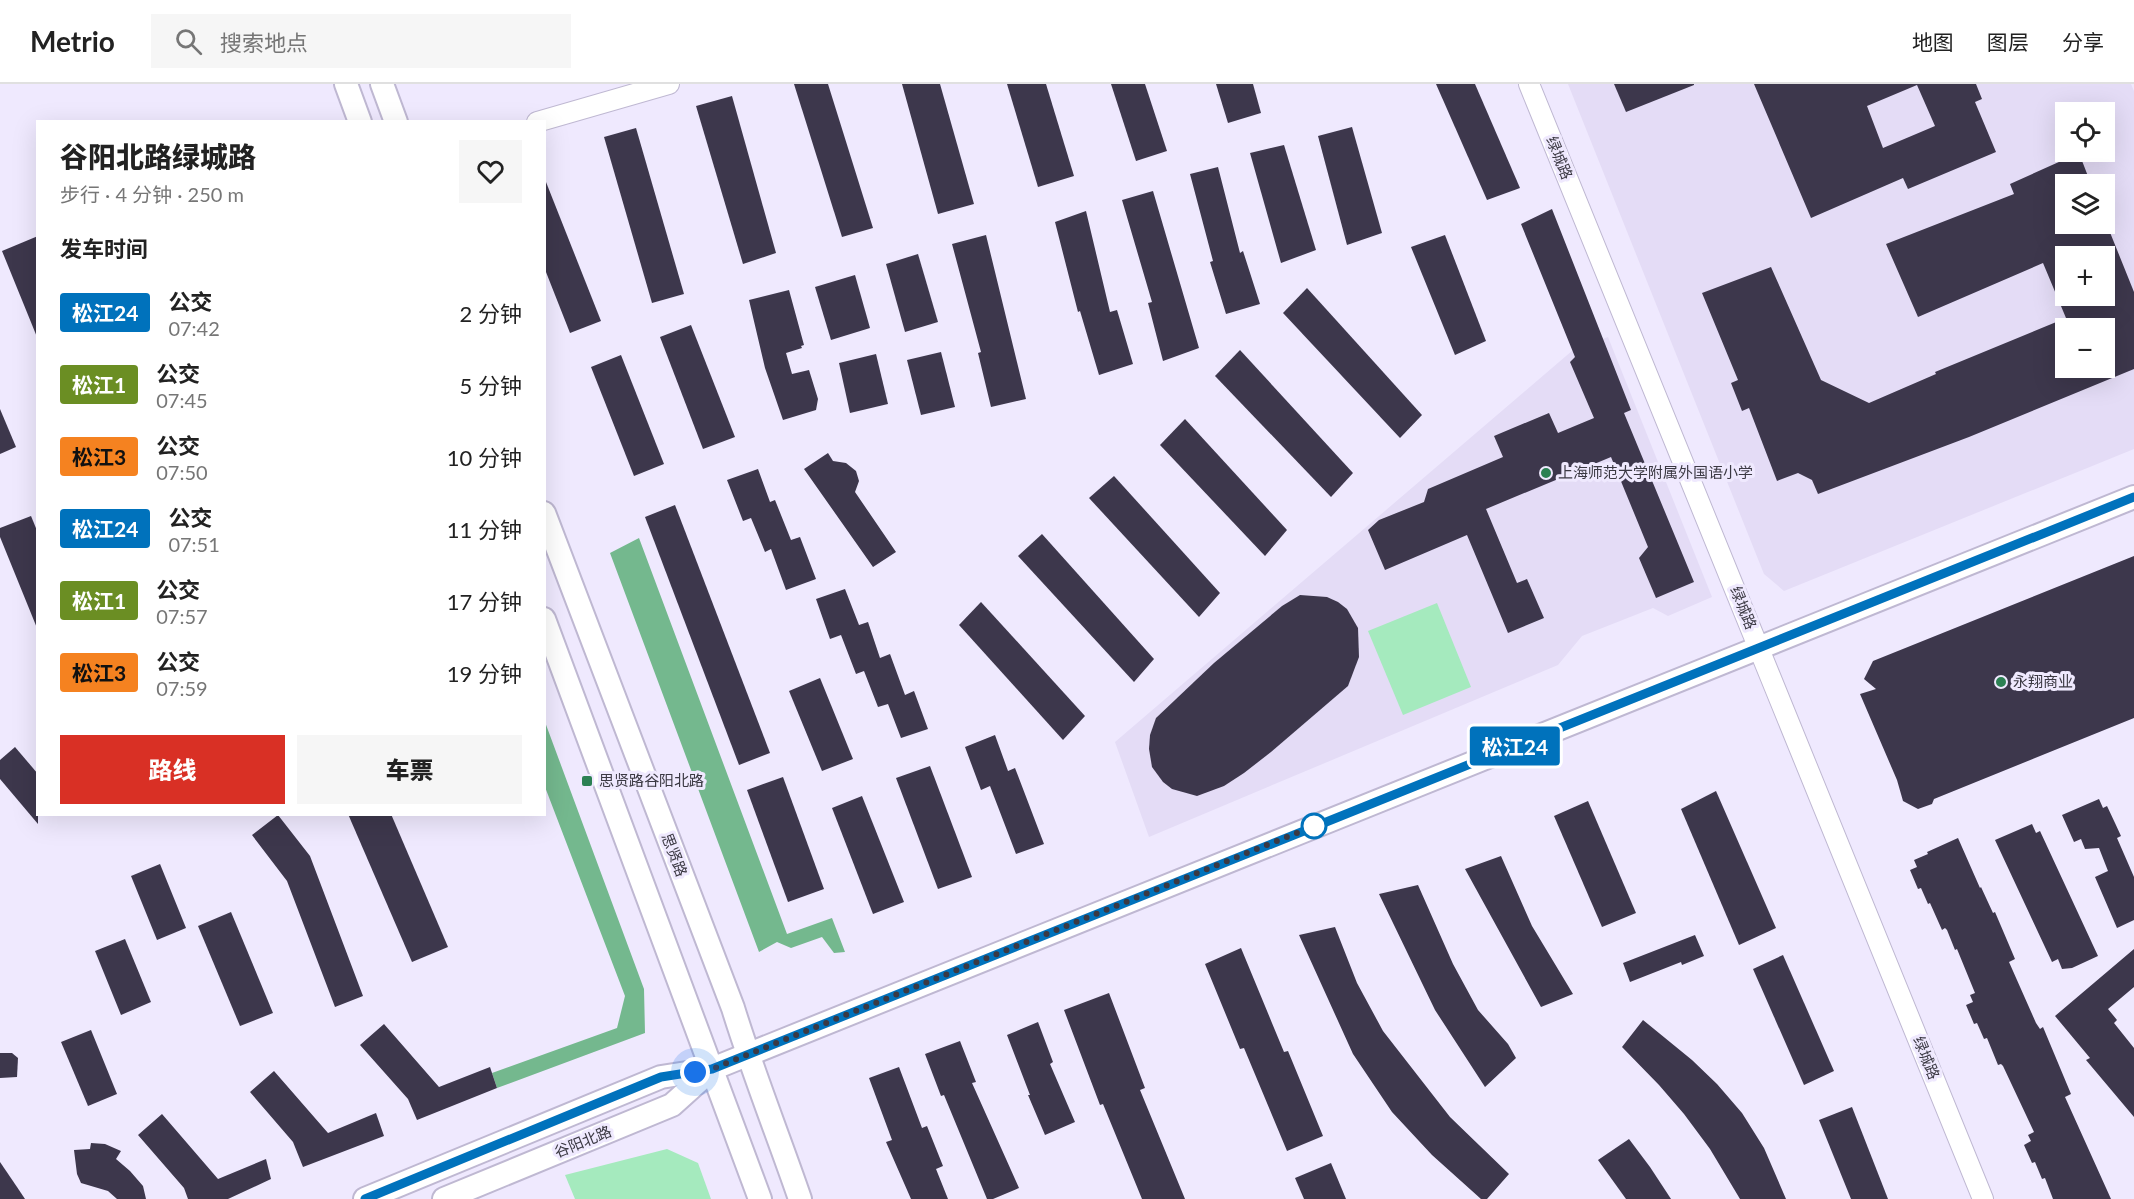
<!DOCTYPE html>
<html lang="zh">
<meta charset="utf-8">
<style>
:root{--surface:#fff;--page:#f6f6f6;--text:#222;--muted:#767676;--line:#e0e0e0;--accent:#d93025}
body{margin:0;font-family:Lato,"Noto Sans SC",sans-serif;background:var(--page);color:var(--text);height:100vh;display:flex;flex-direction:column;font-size:22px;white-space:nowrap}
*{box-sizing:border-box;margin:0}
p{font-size:20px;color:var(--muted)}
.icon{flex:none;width:33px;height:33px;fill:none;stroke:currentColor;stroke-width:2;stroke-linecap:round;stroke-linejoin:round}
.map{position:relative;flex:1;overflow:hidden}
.drawer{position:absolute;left:36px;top:36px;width:510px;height:696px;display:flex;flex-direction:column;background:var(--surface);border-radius:0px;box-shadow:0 6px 24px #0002}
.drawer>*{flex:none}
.badge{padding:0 12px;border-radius:4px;font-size:21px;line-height:39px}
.fabs{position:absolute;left:2055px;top:18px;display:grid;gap:12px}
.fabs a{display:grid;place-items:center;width:60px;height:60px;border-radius:0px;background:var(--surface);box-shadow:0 6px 24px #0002;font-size:30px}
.you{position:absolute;width:30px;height:30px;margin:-15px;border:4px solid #fff;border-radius:50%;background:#1a73e8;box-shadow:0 0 0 9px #1a73e833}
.map>.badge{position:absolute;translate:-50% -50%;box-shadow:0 0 0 3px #fff}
h2{padding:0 24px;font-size:22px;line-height:54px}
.round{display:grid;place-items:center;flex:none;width:63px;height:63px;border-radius:0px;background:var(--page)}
.overview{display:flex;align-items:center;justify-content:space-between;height:102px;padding:0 24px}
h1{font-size:28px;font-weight:800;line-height:45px}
.primary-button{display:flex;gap:12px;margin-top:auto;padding:12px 24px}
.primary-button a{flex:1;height:69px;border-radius:0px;background:var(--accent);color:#fff;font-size:24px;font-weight:800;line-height:69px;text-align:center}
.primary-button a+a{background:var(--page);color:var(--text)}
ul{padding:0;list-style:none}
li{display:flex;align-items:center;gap:18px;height:72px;padding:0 24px}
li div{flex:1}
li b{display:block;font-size:22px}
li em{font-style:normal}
li .badge{min-width:66px;font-weight:700;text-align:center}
header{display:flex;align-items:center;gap:36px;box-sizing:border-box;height:84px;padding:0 30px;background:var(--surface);border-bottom:2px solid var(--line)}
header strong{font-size:28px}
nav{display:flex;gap:33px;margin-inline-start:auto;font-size:21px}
.search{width:420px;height:54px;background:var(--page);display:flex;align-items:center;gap:15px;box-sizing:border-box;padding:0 21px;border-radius:0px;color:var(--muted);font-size:22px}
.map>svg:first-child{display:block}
.built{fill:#e4dcf6;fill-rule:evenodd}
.green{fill:#a5eabe}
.forest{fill:#74b88e}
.building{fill:#3d374c;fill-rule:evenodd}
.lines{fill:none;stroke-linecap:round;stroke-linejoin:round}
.tertiary-casing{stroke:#bfb8d2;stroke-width:22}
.secondary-casing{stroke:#bfb8d2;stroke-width:26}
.tertiary{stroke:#fff;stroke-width:20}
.secondary{stroke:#fff;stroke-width:22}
.line-casing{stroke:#fff;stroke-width:14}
.line{stroke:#0072bc;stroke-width:9}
.walk{stroke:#3b3943;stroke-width:6;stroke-dasharray:0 10.8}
.poi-dot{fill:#2c8053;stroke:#efe9fe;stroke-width:2}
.stop-dot{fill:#fff;stroke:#0072bc;stroke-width:3}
.labels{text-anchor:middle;stroke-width:6;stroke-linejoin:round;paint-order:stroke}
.street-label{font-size:15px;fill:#3b3943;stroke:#efe9fe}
.poi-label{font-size:15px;fill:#3b3943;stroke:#efe9fe;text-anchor:start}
</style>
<header>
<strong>Metrio</strong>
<div class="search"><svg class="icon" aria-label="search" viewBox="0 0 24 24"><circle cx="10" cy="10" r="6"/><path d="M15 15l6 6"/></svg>搜索地点</div>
<nav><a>地图</a><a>图层</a><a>分享</a></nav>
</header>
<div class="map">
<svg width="2134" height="1115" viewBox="0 0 2134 1115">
<rect width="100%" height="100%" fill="#efe9fe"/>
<g class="built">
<path d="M1568,0H2131L2134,7V365L1784,507L1764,490ZM2066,28H2104V68H2066ZM2066,100H2104V140H2066ZM2066,172H2104V212H2066ZM2066,244H2104V284H2066Z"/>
<polygon points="1608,253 1712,513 1668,532 1653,524 1582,552 1558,581 1149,753 1115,658 1573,266"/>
</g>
<g class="green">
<polygon points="1437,519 1471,603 1403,631 1368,547"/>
<polygon points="667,1065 698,1079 711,1115 575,1115 565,1091"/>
</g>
<g class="forest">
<polygon points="639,454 787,850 832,834 845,868 834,869 822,853 791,864 777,858 759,868 610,469"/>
<polygon points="545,638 644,905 645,949 497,1004 492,989 617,944 625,912 545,703"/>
</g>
<g class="building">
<polygon points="794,0 828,0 873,144 842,153"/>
<polygon points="902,0 940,0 974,120 938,130"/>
<polygon points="1007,0 1046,0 1074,92 1038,103"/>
<polygon points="1111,0 1145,0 1167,67 1136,77"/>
<polygon points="1216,0 1253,0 1261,29 1228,39"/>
<polygon points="1436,0 1475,0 1520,104 1487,116"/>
<polygon points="1614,0 1694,0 1694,1 1626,28"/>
<path d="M1754,0H1976L1982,15L1975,18L1996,68L1908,105L1903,94L1811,134ZM1917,1L1935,42L1883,64L1867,22Z"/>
<polygon points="732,12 776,169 743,180 696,22"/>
<polygon points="1352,43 1382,149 1347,161 1318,52"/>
<polygon points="636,44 684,210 652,219 604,53"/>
<polygon points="1284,61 1316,166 1281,179 1250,69"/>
<path d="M2079,69L2091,100H2066V140H2104L2105,136L2134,208V285L1969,353L1818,410L1812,396L1798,389L1777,397L1749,324L1742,327L1731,299L1738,296L1702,209L1771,183L1821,296L1869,319L1936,290L1935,288L2066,234L2043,179L1918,233L1886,160L2014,110L2010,100ZM2066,172H2104V212H2066ZM2066,244H2104V284H2066Z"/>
<polygon points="1218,83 1240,169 1243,167 1260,220 1226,230 1210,178 1213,177 1190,90"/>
<polygon points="544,93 601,237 570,249 544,183"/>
<polygon points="1153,107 1199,264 1163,277 1148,219 1152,218 1122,116"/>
<polygon points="1552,125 1631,326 1624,329 1694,498 1656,514 1639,474 1648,463 1611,373 1486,425 1517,499 1527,495 1544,534 1508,549 1467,451 1385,486 1368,446 1379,436 1424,418 1428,405 1503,373 1494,352 1549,329 1558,349 1594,334 1570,278 1575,273 1521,140"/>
<polygon points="1086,127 1110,228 1117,226 1133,280 1099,291 1080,227 1078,228 1055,138"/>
<polygon points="986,151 1026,315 991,323 978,269 981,268 952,160"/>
<polygon points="1445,151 1486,257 1455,271 1411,163"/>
<polygon points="38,152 38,253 37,253 2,167"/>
<polygon points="918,170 938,238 905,248 886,180"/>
<polygon points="855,191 870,244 831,256 815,203"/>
<polygon points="1307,204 1422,331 1400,354 1283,229"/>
<polygon points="789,206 804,261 801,262 802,264 786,269 792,290 809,286 818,315 816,326 783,336 765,284 749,216"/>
<polygon points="691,241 735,353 703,365 660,253"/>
<polygon points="1240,266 1353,389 1331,413 1215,292"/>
<polygon points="941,268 955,323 921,331 907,276"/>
<polygon points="876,270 888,320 850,329 839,279"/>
<polygon points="621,271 664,380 634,392 591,283"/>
<polygon points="0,325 16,363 0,370"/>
<polygon points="1185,335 1287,446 1265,472 1160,361"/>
<polygon points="828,369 833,377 846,379 856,387 859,397 855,408 896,468 873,483 804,385"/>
<polygon points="758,385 770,418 775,416 791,456 800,453 816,495 786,506 771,465 765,468 751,434 743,437 727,396"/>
<polygon points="1114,392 1220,509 1199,533 1089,414"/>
<polygon points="675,421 770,669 739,681 645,433"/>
<polygon points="31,432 38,449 37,544 0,453 0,444"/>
<polygon points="1042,450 1154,575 1134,598 1018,472"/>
<polygon points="2134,472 2134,634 1934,715 1932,720 1918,725 1903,717 1897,696 1860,610 1876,605 1864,595 1873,577"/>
<polygon points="845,505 859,541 868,538 880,574 890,570 905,611 914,607 928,645 901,654 888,620 878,623 864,587 856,590 841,551 830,555 816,515"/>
<polygon points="1300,511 1327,513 1338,518 1347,525 1358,544 1359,573 1348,602 1271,668 1244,689 1224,702 1197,712 1172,705 1163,698 1152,683 1149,665 1150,651 1156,634 1214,579 1282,522"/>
<polygon points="981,518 1085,632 1063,656 959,541"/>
<polygon points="820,594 853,675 822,687 789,607"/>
<polygon points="995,651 1008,687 1015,684 1044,760 1016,770 990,702 981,706 965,663"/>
<polygon points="15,663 38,690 38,740 0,695 0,676"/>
<polygon points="930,682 972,793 938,805 896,694"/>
<polygon points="783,693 824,805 788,818 747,706"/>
<polygon points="1716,707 1776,844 1739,861 1681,725"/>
<polygon points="862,712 904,818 873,830 832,724"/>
<polygon points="2099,715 2103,724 2107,722 2115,739 2121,752 2117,754 2134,793 2134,836 2117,844 2095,793 2108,787 2099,764 2085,765 2081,755 2074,758 2062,731"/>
<polygon points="1588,717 1636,829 1602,843 1554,732"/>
<polygon points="348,730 391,730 448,863 412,878"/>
<polygon points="278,731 310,772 363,912 335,923 287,797 252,751"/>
<polygon points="2032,740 2036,749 2040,747 2098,872 2072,884 2062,885 2058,875 2052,878 1995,756"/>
<polygon points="1958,754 1980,804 1981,803 1993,829 1995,828 2015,875 2009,878 2036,939 2040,945 2043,943 2071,1010 2065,1013 2111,1115 2053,1115 2045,1094 2042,1095 2035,1078 2032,1079 2024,1061 2031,1057 2028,1051 2034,1048 2003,982 2001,980 1998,981 1987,954 1984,955 1977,939 1974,940 1966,921 1973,918 1970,911 1975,909 1957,865 1955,866 1947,846 1945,844 1942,846 1930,819 1928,820 1921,804 1918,805 1910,786 1917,783 1914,776 1928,770 1927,768"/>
<polygon points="1501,772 1532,842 1573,910 1541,923 1465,785"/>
<polygon points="160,780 186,844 157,856 131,792"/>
<polygon points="1418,801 1453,880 1478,926 1508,960 1516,974 1485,1003 1435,926 1379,810"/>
<polygon points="231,828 273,929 240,942 198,842"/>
<polygon points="1335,843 1357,899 1383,947 1450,1033 1509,1090 1487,1115 1481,1115 1432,1071 1392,1028 1353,970 1299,851"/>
<polygon points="1695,851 1704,872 1682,881 1681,878 1630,898 1623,879"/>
<polygon points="125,855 151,918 121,931 95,867"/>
<polygon points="1241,864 1284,968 1288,967 1323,1052 1287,1067 1244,964 1240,965 1205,880"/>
<polygon points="2134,865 2134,903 2108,925 2117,936 2114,939 2134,964 2134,1033 2086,976 2090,974 2055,932"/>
<polygon points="1783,871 1834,987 1804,1001 1753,885"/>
<polygon points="1109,909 1145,1004 1140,1006 1185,1115 1142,1115 1103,1020 1100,1021 1064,926"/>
<polygon points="1643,936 1692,976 1717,1000 1742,1029 1764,1064 1786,1115 1740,1115 1710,1065 1684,1030 1659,1001 1622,963"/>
<polygon points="1038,938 1053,978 1050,980 1075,1038 1045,1051 1028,1011 1030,1011 1007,951"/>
<polygon points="384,940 439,1003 490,983 497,1004 417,1036 408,1015 360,961"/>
<polygon points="91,946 117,1010 88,1022 61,958"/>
<polygon points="960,957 976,998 972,999 1019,1104 993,1115 987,1115 944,1011 941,1012 925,970"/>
<polygon points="0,969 12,969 18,974 17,993 0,994"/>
<polygon points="899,983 922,1044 927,1042 943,1082 936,1085 948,1115 911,1115 886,1058 892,1056 869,994"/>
<polygon points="274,987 328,1049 376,1029 384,1052 303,1083 293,1058 250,1008"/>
<polygon points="1852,1023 1888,1115 1851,1115 1819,1036"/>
<polygon points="162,1030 218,1095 266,1075 271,1095 228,1115 188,1115 184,1104 138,1051"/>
<polygon points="1629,1055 1650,1083 1671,1115 1626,1115 1598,1076"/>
<polygon points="91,1059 105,1060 121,1067 116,1075 130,1087 143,1102 146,1115 117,1115 108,1107 81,1099 77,1090 74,1066 90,1065"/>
<polygon points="0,1078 17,1103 25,1115 0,1115"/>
<polygon points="1331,1079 1346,1115 1304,1115 1295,1094"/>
</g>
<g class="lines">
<defs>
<g id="tertiary">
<polyline points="1529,0 1983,1115"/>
<polyline points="537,38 669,0"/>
</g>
<g id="secondary">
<polyline points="346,0 360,38"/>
<polyline points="382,0 396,38"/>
<path d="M544,429L733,924C753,989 778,1051 800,1115"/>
<polyline points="544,535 760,1115"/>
<polyline points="365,1115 661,993 712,985 2134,413"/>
<polyline points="444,1115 672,1021 712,985"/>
</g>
</defs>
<use href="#tertiary" class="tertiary-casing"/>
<use href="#secondary" class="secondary-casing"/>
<use href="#tertiary" class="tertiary"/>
<use href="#secondary" class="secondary"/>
</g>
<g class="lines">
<defs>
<polyline id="line" points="365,1115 661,993 712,985 2134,413"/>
</defs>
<use href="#line" class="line-casing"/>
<use href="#line" class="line"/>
<polyline class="walk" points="695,988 712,985 1314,742"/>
</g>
<g class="poi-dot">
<circle cx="1546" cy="389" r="6"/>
<circle cx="2001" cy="598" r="6"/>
<rect x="581" y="691" width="12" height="12" rx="3"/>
</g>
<circle class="stop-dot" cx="1314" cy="742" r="12"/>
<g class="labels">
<g class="street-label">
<text transform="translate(1559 74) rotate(68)" y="5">绿城路</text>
<text transform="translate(1743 524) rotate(68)" y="5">绿城路</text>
<text transform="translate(674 771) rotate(69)" y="5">思贤路</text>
<text transform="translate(1926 974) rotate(68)" y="5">绿城路</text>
<text transform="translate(583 1058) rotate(-22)" y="5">谷阳北路</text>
</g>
<g class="poi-label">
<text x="1558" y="394">上海师范大学附属外国语小学</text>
<text x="2013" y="603">永翔商业</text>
<text x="599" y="702">思贤路谷阳北路</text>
</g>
</g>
</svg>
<div class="fabs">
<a><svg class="icon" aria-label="locate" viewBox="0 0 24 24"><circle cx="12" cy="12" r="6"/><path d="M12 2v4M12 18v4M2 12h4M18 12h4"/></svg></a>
<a><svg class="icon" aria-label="layers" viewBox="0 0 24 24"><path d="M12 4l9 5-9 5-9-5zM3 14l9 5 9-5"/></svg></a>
<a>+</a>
<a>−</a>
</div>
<div class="you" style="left:695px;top:988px"></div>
<b class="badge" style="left:1515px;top:662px;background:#0072bc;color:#fff">松江24</b>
<section class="drawer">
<div class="overview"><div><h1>谷阳北路绿城路</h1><p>步行 · 4 分钟 · 250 m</p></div><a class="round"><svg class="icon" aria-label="heart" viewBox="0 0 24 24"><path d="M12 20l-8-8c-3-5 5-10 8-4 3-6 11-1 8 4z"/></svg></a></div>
<h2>发车时间</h2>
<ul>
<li><span class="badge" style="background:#0072bc;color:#fff">松江24</span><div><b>公交</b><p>07:42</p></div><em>2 分钟</em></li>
<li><span class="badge" style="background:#6b8e23;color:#fff">松江1</span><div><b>公交</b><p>07:45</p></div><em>5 分钟</em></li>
<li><span class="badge" style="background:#f58220;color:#111">松江3</span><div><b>公交</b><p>07:50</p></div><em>10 分钟</em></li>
<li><span class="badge" style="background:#0072bc;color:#fff">松江24</span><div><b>公交</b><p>07:51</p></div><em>11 分钟</em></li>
<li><span class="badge" style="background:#6b8e23;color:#fff">松江1</span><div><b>公交</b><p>07:57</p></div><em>17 分钟</em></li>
<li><span class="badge" style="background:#f58220;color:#111">松江3</span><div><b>公交</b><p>07:59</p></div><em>19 分钟</em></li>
</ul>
<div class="primary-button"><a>路线</a><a>车票</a></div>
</section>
</div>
